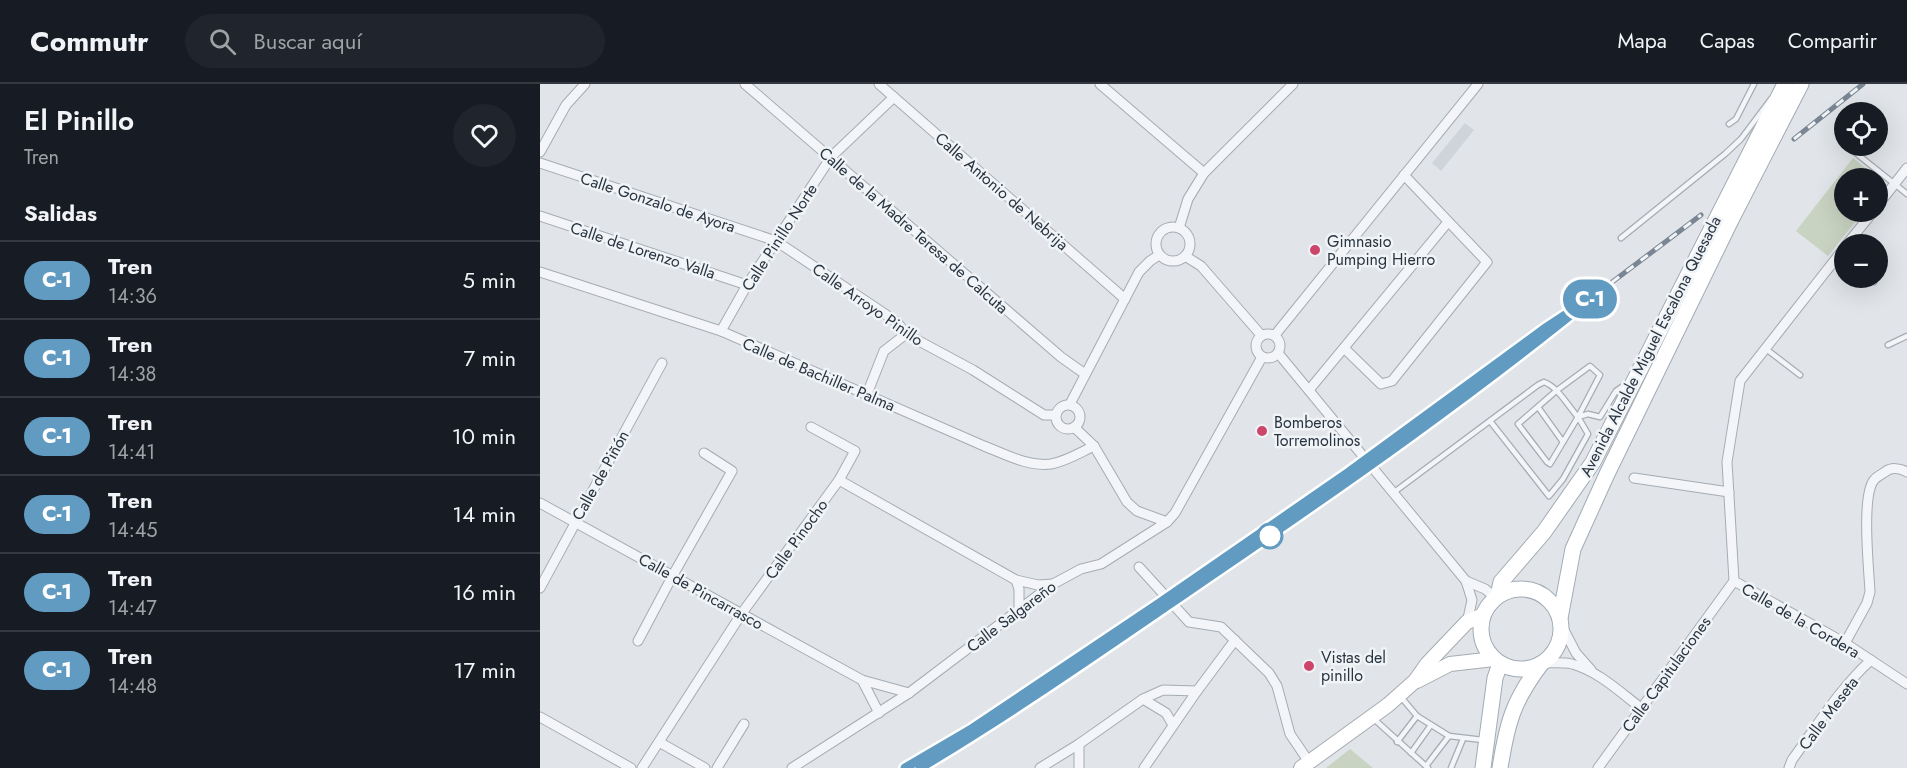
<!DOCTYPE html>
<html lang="es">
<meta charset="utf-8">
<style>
:root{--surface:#171b24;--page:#20242c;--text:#f1f3f6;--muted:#9ea1a6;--line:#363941}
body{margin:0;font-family:Jost,sans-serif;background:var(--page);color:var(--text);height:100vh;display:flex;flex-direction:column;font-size:22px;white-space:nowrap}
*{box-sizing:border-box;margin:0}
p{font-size:20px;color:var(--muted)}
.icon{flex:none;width:33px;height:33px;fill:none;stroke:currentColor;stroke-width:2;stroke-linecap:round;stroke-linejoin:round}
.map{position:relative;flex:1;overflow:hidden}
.panel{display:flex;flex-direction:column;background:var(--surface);width:540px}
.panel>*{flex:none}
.badge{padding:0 12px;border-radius:20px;font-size:21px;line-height:39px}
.buttons{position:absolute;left:1294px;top:18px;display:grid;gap:12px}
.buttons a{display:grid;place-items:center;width:54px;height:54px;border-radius:50%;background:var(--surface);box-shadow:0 6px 24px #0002;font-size:30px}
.map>.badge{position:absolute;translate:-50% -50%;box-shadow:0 0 0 3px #fff}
h2{padding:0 24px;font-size:22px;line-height:54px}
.round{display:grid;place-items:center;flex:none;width:63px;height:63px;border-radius:32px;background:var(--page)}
.headline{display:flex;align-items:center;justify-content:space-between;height:102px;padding:0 24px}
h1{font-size:28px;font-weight:600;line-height:45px}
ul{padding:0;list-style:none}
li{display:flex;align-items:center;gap:18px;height:78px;padding:0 24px;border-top:2px solid var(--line)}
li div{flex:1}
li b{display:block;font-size:22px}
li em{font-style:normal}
li .badge{min-width:66px;font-weight:700;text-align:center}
header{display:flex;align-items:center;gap:36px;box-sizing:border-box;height:84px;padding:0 30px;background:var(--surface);border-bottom:2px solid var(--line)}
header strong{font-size:28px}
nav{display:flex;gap:33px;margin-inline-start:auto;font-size:21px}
.search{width:420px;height:54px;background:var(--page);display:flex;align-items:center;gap:15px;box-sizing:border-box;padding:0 21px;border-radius:33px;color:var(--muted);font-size:22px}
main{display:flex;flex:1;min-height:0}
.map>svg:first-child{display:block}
.built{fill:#cfd4db}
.green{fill:#c8d3c2}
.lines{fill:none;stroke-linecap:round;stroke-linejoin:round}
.lane-casing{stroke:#a6acb3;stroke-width:7}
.street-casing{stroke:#a6acb3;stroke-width:11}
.secondary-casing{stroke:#a6acb3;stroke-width:16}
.primary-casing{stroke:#a0abb5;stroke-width:17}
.lane{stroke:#f3f5f8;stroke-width:4.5}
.street{stroke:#f3f5f8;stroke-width:9}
.secondary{stroke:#fff;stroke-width:14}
.primary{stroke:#fff;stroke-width:15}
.rail-casing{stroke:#7a8693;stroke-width:5}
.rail{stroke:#f0f4f7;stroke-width:3;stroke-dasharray:9;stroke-linecap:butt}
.line-casing{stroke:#fff;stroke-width:14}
.line{stroke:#619bc1;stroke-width:9}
.poi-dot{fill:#cd4669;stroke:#f0f4f7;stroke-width:2}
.stop-dot{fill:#fff;stroke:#619bc1;stroke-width:3}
.labels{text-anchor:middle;stroke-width:5;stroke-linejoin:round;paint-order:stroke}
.street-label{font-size:16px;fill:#293441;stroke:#f0f4f7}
.poi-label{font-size:16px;fill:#293441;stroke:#f0f4f7;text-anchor:start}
</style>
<header>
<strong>Commutr</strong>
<div class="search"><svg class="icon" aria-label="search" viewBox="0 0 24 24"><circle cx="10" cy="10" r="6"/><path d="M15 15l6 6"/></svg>Buscar aquí</div>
<nav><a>Mapa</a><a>Capas</a><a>Compartir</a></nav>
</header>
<main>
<section class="panel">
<div class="headline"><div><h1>El Pinillo</h1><p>Tren</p></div><a class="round"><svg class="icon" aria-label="heart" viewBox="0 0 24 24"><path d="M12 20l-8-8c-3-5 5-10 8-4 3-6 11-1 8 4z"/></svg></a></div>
<h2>Salidas</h2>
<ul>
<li><span class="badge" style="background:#619bc1;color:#fff">C-1</span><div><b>Tren</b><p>14:36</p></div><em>5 min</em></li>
<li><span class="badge" style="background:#619bc1;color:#fff">C-1</span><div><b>Tren</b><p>14:38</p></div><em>7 min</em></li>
<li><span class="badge" style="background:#619bc1;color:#fff">C-1</span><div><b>Tren</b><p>14:41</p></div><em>10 min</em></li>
<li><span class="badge" style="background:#619bc1;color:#fff">C-1</span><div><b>Tren</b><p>14:45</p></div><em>14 min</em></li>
<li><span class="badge" style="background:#619bc1;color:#fff">C-1</span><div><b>Tren</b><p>14:47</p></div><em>16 min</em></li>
<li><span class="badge" style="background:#619bc1;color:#fff">C-1</span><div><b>Tren</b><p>14:48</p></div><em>17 min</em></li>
</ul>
</section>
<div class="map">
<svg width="1367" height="684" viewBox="0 0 1367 684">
<rect width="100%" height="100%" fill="#e1e5e9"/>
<polygon class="built" points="925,39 934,46 901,87 892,79"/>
<g class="green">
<polygon points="1313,74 1345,100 1338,108 1338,94 1305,94 1305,128 1323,128 1288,172 1256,147"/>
<polygon points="810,665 833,684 786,684"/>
</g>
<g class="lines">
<defs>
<g id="lane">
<polyline points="1189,40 1196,35 1214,0"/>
<polyline points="1307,62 1367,110"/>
<polyline points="1081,154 1185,70 1201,55 1231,15"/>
<polyline points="1328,194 1334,198"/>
<polyline points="1348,261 1367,252"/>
<polyline points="1226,265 1260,291"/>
<polyline points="998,323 1023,358"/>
<polyline points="950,337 1009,412 1023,395 1048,350 1038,333"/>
<path d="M853,409L998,301L1004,298C1018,303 1028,322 1038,333L1010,380L1007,378L978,340L1016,307L1050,282L1060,291L1038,333L1048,330L1060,333L1076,307L1089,298"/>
<polyline points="861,613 877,632 909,652 943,656"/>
<polyline points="834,635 888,684"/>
<polyline points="857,658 877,632"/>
<polyline points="871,669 891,641"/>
<polyline points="886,682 909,652"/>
<polyline points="911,684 923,655"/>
</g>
<g id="street">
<polyline points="205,0 521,273 545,290"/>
<polyline points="339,0 585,215"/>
<polyline points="560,0 664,89"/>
<polyline points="0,68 26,21 45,0"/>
<polyline points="0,79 236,157 357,238 366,250 433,286 504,331 515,331"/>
<polyline points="1338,121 1367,84"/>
<polyline points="0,132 207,201"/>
<circle cx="633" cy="160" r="17"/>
<polyline points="639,144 648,115 664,89 753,0"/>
<polyline points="1307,160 1333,128"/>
<polyline points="645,172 661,182 721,251"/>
<path d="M0,188L181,247L444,362C465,370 488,383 511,380C527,377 541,368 554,362"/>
<polyline points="181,247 207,201 291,73 354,13"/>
<circle cx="728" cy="262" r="12"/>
<polyline points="735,251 938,0"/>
<polyline points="805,265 841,300 852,297 947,178 864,91"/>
<polyline points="738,269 926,497 932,516 927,539"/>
<polyline points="329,305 344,267 366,250"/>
<polyline points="769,306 908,138"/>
<polyline points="530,320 599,188 610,177 619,171"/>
<circle cx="528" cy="333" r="12"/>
<polyline points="534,343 554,362 587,418 597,427 627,438"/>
<polyline points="1094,394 1189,408"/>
<polyline points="299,396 476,496 498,501 513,500"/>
<polyline points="0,419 322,596 369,609"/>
<polyline points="599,483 649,538 681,543 729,589 737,602 750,650 769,678"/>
<polyline points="476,496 479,505 479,526"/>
<polyline points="926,497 945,505 956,514"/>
<polyline points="1194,497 1187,378 1200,297 1305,163"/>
<polyline points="1194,497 1305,559 1367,600"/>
<polyline points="0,504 122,279"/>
<polyline points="1022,542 1036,569 1051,586"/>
<polyline points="98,557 133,491 192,387 164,369"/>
<path d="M1305,559L1327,519L1330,508C1329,486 1321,412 1334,396C1336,393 1342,390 1345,388C1351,383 1360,384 1367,388"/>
<path d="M1003,579C1013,579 1023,578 1032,580C1058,587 1080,608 1101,624"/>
<polyline points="322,596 339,629"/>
<polyline points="603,615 626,629 633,641"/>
<polyline points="0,633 91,684"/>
<polyline points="119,658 165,684"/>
<polyline points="539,660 539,684"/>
<polyline points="102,684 202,529 299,396 315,367 271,343"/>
<polyline points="177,684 204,640"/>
<polyline points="252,684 369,609 513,500 541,485 561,480 627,438 635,429 722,273"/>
<polyline points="500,684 539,660 603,615 623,606 657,607"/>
<polyline points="604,684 657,607 695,556"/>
<polyline points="1058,684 1194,497"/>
<path d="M1249,684L1252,676C1277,642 1300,604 1331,576"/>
</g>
<g id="secondary">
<polyline points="877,597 910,580 954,575"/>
<polyline points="761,684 848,621 875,597 887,580 927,538 943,531"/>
</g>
<g id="primary">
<circle cx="981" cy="545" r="40"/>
<polyline points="958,512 961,498 1004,448 1053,378 1245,0"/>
<polyline points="1020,534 1033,465 1067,390 1191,136 1261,0"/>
<polyline points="943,684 955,594 960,580"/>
<path d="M960,684C967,639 973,617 1001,580"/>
</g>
</defs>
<use href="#lane" class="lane-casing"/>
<use href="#street" class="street-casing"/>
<use href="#secondary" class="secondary-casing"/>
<use href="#primary" class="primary-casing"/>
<use href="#lane" class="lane"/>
<use href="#street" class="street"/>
<use href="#secondary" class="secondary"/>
<use href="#primary" class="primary"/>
<defs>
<g id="rail">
<polyline points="1254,55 1323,0"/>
<polyline points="365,684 385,672"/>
<polyline points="380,684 434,652 622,526 814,394 948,296 1055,211 1161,131"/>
</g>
</defs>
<use href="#rail" class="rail-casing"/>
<use href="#rail" class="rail"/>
</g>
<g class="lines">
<defs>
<path id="line" d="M365,684L430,646L618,520L809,388L1007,243L1054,212C934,310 807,399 678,487C580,554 482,623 380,684"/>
</defs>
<use href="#line" class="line-casing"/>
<use href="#line" class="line"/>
</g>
<g class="poi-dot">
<circle cx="775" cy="166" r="6"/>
<circle cx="722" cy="347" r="6"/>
<circle cx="769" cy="582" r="6"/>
</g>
<circle class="stop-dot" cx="730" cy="452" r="12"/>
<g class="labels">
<g class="street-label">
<text transform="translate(462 107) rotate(41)" y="6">Calle Antonio de Nebrija</text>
<text transform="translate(118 118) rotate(18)" y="6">Calle Gonzalo de Ayora</text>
<text transform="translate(374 146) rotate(41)" y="6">Calle de la Madre Teresa de Calcuta</text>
<text transform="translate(239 153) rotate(-57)" y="6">Calle Pinillo Norte</text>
<text transform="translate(103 166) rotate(18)" y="6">Calle de Lorenzo Valla</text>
<text transform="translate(328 220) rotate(35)" y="6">Calle Arroyo Pinillo</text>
<text transform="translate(1110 262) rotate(-63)" y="6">Avenida Alcalde Miguel Escalona Quesada</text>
<text transform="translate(279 290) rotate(23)" y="6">Calle de Bachiller Palma</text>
<text transform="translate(60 391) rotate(-61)" y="6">Calle de Piñón</text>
<text transform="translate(256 455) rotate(-54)" y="6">Calle Pinocho</text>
<text transform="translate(161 507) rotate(29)" y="6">Calle de Pincarrasco</text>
<text transform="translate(471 532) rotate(-37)" y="6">Calle Salgareño</text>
<text transform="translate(1261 536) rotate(30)" y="6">Calle de la Cordera</text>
<text transform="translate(1126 590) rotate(-54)" y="6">Calle Capitulaciones</text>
<text transform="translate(1288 629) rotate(-53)" y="6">Calle Meseta</text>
</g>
<g class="poi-label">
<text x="787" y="163">Gimnasio<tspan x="787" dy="18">Pumping Hierro</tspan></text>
<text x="734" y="344">Bomberos<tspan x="734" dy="18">Torremolinos</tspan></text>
<text x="781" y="579">Vistas del<tspan x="781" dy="18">pinillo</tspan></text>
</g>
</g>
</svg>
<div class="buttons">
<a><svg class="icon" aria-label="locate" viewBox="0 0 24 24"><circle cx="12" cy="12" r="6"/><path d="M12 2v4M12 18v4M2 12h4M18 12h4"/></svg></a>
<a>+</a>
<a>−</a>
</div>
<b class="badge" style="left:1050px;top:215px;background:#619bc1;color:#fff">C-1</b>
</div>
</main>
